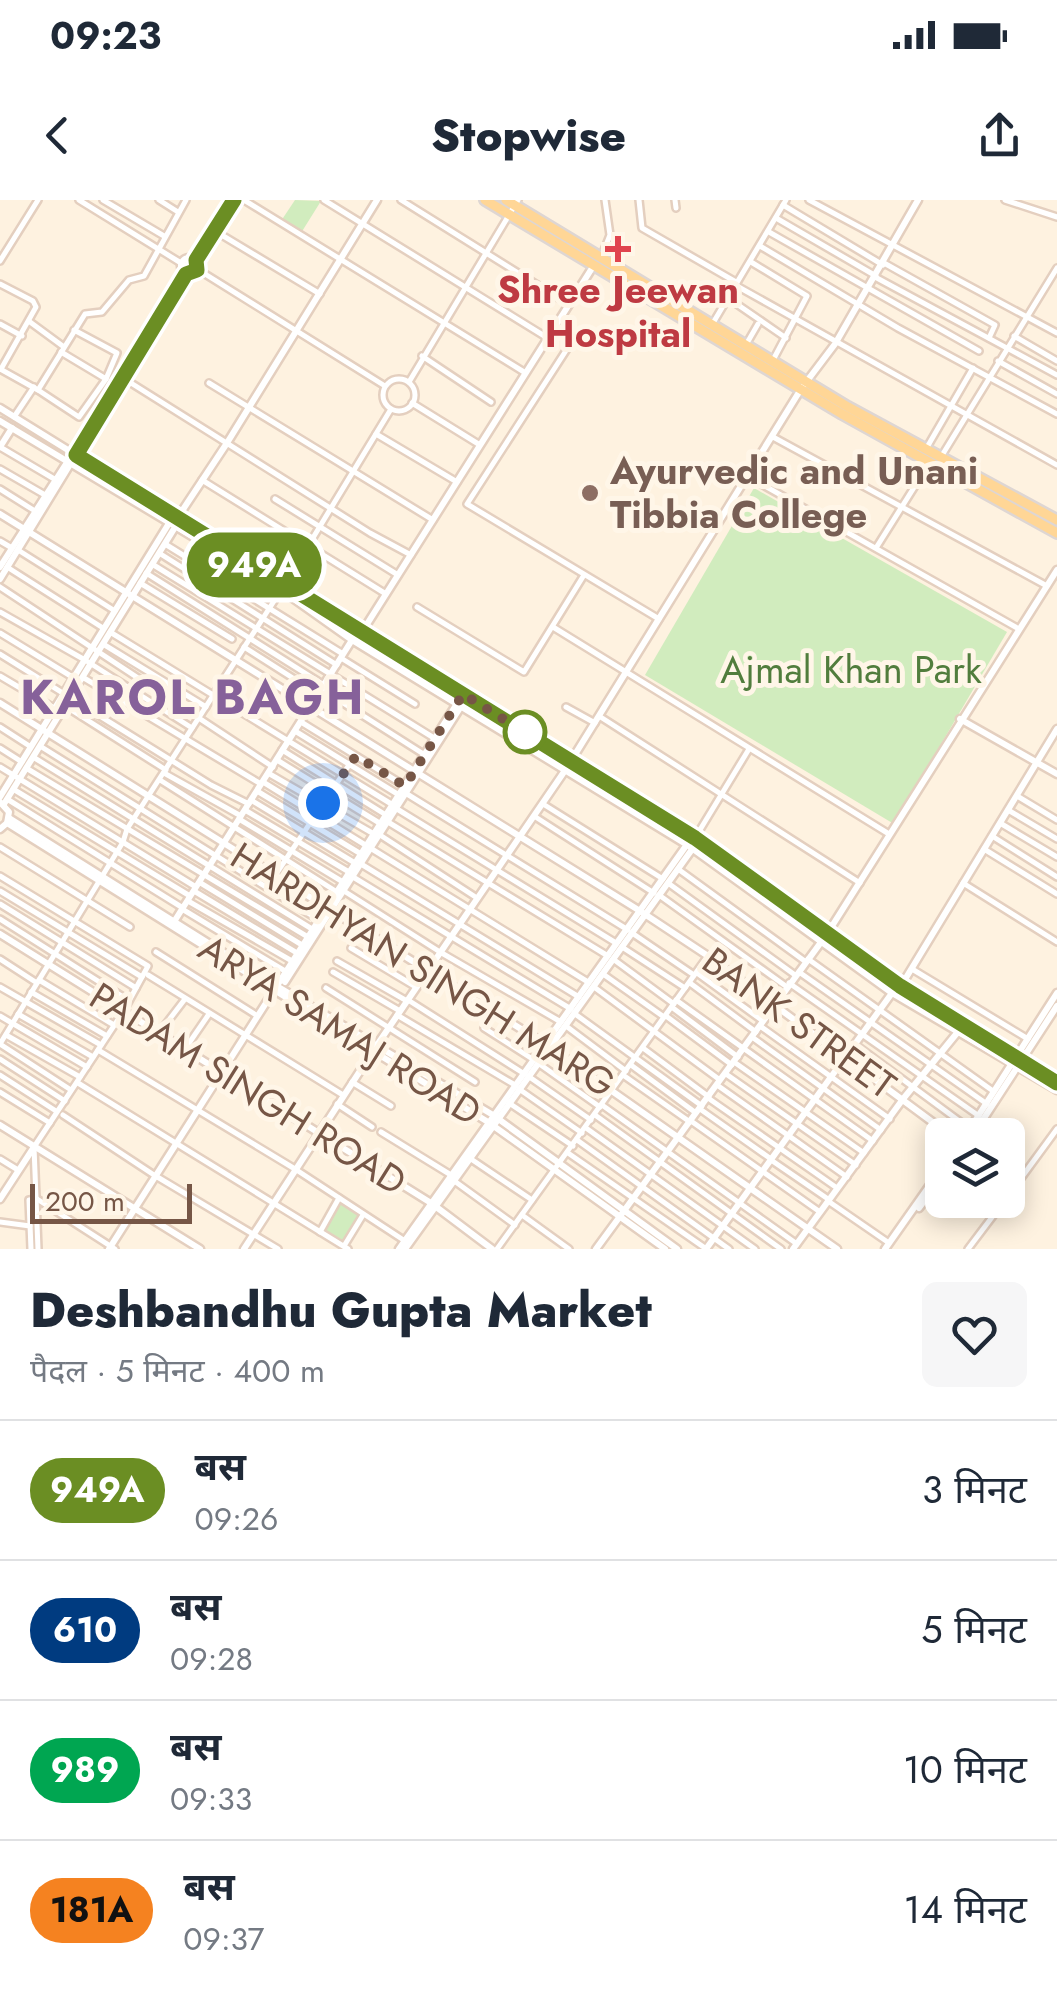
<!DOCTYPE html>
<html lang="hi">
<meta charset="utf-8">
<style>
:root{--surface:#fff;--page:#f6f6f7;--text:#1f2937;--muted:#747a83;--line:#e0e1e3}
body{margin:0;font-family:Jost,"Noto Sans Devanagari",sans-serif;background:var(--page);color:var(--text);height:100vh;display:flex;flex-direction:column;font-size:38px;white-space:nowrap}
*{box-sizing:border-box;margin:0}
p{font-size:32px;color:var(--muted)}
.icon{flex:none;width:55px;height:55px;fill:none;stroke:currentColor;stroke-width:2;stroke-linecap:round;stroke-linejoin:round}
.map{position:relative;height:1049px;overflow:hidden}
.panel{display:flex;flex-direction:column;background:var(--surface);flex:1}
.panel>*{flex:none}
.badge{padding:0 20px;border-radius:32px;font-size:35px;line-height:65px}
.buttons{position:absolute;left:925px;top:918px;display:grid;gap:20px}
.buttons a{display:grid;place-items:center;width:100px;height:100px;border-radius:15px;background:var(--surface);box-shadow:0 5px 25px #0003;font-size:50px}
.scale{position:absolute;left:30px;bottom:25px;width:162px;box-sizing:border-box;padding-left:10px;border:5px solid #765646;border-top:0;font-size:28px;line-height:35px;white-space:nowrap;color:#765646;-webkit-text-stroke:8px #fff6e8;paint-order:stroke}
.you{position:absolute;width:50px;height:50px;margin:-25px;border:8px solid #fff;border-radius:50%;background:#1a73e8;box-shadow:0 0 0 15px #1a73e833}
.map>.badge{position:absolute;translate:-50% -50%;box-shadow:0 0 0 5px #fff}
.round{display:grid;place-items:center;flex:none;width:105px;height:105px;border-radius:15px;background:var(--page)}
.head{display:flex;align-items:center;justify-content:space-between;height:170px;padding:0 30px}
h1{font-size:48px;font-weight:800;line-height:75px}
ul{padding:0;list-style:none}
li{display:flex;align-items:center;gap:30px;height:140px;padding:0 30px;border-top:2px solid var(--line)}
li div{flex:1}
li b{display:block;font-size:38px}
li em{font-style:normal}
li .badge{min-width:110px;font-weight:700;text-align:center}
.status{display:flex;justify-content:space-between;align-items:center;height:70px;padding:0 50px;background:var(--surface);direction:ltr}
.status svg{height:28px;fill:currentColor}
header{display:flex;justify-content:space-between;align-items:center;height:130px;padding:0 30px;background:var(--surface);font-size:45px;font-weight:800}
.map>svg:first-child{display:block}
.green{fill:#d1ecbe}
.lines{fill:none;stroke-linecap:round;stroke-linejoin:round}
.minor-casing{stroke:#e4cfbf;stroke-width:10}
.tertiary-casing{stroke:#e4cfbf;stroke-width:11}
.primary-casing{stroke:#ded6d3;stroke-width:14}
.minor{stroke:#fff;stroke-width:5}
.tertiary{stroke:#fff;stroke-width:6}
.primary{stroke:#ffd696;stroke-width:9}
.line-casing{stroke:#fff;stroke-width:22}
.line{stroke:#6b8e23;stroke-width:15}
.walk{stroke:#765646;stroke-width:10;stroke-dasharray:0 18}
.health-dot{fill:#e0444e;stroke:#fff6e8;stroke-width:4}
.education-dot{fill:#8d6e63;stroke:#fff6e8;stroke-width:4}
.stop-dot{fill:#fff;stroke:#6b8e23;stroke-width:5}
.labels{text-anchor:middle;stroke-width:10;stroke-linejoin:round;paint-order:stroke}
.health-label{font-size:38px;font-weight:bold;fill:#be3a42;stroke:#fff6e8}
.education-label{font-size:38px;font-weight:bold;fill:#785e54;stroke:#fff6e8;text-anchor:start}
.park-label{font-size:38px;fill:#517d3d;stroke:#fff6e8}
.street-label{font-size:38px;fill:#765646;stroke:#fff6e8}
.district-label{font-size:48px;font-weight:bold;letter-spacing:2.5px;fill:#86619a;stroke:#fff6e8}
</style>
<div class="status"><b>09:23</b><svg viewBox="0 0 49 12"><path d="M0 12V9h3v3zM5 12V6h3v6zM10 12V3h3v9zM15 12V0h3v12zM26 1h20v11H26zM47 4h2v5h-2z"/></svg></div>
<header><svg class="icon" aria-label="back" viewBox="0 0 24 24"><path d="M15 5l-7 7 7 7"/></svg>Stopwise<svg class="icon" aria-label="share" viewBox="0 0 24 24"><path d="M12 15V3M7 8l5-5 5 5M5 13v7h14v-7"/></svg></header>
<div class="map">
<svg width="1057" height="1049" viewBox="0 0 1057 1049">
<rect width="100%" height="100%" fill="#fef2e0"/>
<g class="green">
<polygon points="295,0 321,1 301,33 281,21"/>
<polygon points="754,288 1007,432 894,624 645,475"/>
<polygon points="341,1003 360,1015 343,1042 324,1031"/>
</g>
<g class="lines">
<defs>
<g id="minor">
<polyline points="79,0 181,63"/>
<polyline points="103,0 164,36"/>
<polyline points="159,0 178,12"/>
<polyline points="244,0 524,172"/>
<polyline points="324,0 546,137"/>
<polyline points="401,0 568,104"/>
<polyline points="639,0 642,28 736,82"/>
<polyline points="675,0 676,8"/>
<polyline points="809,0 1057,133"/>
<polyline points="1005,0 1057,17"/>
<polyline points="783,5 883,65"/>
<polyline points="776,18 876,76"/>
<polyline points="215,31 320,94"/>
<polyline points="769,32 979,151"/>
<polyline points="760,46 898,128 1057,214"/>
<polyline points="601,58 610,35 605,0"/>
<polyline points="0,61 38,0"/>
<polyline points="751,62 807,96 772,162"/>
<polyline points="884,63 995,125 989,138"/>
<polyline points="197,69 385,186"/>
<polyline points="875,77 1057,175"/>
<polyline points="0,84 33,101 36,107 1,169"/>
<polyline points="735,85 1057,265"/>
<polyline points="728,98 786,138"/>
<polyline points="30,122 64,147"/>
<polyline points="713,123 786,0"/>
<polyline points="0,124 22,136"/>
<polyline points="1014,136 1057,161"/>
<polyline points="747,143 758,124"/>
<polyline points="567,149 467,304 659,419"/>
<polyline points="61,152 106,179 117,153 74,130"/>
<polyline points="422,156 491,202"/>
<polyline points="998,161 1057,194"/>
<polyline points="0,169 38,190 85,114 102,112 129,80 144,76 186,0"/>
<polyline points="123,178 370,333 411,355"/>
<circle cx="399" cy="195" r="16"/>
<polyline points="409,182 518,0"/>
<polyline points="209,183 433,320"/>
<polyline points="38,190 79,217 106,179"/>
<polyline points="412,203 480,245"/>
<polyline points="14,217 34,187"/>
<polyline points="376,234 457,282"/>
<polyline points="773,237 1047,386"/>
<polyline points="0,247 56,280"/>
<polyline points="926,249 973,168"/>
<polyline points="941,257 1057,68"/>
<polyline points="0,269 45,295"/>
<polyline points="747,276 1019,429"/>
<polyline points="202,280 386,394"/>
<polyline points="0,289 35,311"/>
<polyline points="275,299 398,375"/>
<polyline points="0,341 12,348"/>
<polyline points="165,344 343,454"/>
<polyline points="876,348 930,262"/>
<polyline points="18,350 115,411"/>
<polyline points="159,353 337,465"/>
<polyline points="152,364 434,538"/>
<polyline points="7,367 103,428"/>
<polyline points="146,373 324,485"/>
<polyline points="140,383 232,439"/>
<polyline points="0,387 273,567"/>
<polyline points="417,407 524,472 584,375"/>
<polyline points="0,412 85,460 192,528"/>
<polyline points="553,427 889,634"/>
<polyline points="110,432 393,605"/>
<polyline points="0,433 74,478"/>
<polyline points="103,444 206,507"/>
<polyline points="244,447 318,494"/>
<polyline points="0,454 211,585 249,604"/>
<polyline points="341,458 415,504"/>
<polyline points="0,476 54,508"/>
<polyline points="84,478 261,584"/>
<polyline points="321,489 425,555"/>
<polyline points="65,506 166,570"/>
<polyline points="566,507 595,523"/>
<polyline points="599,516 860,683"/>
<polyline points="301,522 405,586"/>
<polyline points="0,527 31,547"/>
<polyline points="295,531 399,595"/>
<polyline points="40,546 319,720"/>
<polyline points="0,548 22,562"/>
<polyline points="282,550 386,615"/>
<polyline points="33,557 312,729"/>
<polyline points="277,560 381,624"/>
<polyline points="0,567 196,687"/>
<polyline points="26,568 308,737"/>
<polyline points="164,573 241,616"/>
<polyline points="268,573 374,634"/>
<polyline points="160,580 337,692"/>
<polyline points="263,582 588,782"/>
<polyline points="13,589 190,696"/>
<polyline points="257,591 361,654"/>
<polyline points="407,594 628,730"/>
<polyline points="1017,596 1057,620"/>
<polyline points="7,599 183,708"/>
<polyline points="251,600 355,663"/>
<polyline points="543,604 663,679"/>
<polyline points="397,609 616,743"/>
<polyline points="245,610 349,672"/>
<polyline points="1008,610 1057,639"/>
<polyline points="534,616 654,693"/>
<polyline points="239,619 343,682"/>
<polyline points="388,622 608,756"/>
<polyline points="1000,623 1057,657"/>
<polyline points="380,635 477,698"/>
<polyline points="992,636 1057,677"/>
<polyline points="695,638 749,549"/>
<polyline points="0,647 130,727"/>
<polyline points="984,649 1057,694"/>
<polyline points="361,664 579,797"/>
<polyline points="678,669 806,762"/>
<polyline points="276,674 355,556"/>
<polyline points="0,676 148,766 123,812 34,947 38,1049"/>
<polyline points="353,677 571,809"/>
<polyline points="199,682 302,745"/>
<polyline points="668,683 795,775"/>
<polyline points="963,683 1057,742"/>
<polyline points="0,691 142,777"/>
<polyline points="194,691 297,753"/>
<polyline points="344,691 440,752 561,822"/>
<polyline points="659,695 787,787"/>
<polyline points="188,701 292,761"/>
<polyline points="0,704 136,788"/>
<polyline points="182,709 285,771"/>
<polyline points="0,719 128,800"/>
<polyline points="632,733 694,775"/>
<polyline points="622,747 685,788"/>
<polyline points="351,748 416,787"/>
<polyline points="156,752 256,815"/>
<polyline points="0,759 37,783"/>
<polyline points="613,759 674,804"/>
<polyline points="808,759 993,891"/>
<polyline points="337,761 407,801"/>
<polyline points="912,769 1028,839"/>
<polyline points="333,772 400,811"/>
<polyline points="799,772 987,904"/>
<polyline points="697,773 763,821"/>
<polyline points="603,774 664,817"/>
<polyline points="148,775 343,895"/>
<polyline points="39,780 114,825"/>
<polyline points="690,783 756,832"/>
<polyline points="789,783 979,916"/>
<polyline points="0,787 101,845"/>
<polyline points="594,787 720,880"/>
<polyline points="326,788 475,882"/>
<polyline points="31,792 107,836"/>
<polyline points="408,800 523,873"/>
<polyline points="676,800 873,941"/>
<polyline points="673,808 738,857"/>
<polyline points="18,814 93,857"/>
<polyline points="575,814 702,906"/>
<polyline points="397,815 515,885"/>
<polyline points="0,816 87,867"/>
<polyline points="666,816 732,865"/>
<polyline points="566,826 626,871"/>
<polyline points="760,826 890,919"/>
<polyline points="484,828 534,860"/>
<polyline points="159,833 185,799"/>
<polyline points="6,835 80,877"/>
<polyline points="752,837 881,930"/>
<polyline points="0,844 123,642 127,629 285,384 391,209"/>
<polyline points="0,844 71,890"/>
<polyline points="856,845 970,929"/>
<polyline points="643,848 709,897"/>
<polyline points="185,849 209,814"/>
<polyline points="98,850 295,969 405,1041"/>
<polyline points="0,859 65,901"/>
<polyline points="734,862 864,953"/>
<polyline points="538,863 600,907"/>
<polyline points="631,865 696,913"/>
<polyline points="726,874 856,965"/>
<polyline points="0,875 56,911"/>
<polyline points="623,875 690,922"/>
<polyline points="528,876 591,920"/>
<polyline points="352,882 391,906"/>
<polyline points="78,883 348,1049"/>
<polyline points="717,885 847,977"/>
<polyline points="519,889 582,933"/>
<polyline points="0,892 50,923"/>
<polyline points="708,898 837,988"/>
<polyline points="509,903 573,946"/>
<polyline points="337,904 372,927"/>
<polyline points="602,905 797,1044"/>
<polyline points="700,909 771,959"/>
<polyline points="63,915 154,975 278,1049"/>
<polyline points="595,915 781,1049"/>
<polyline points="691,921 820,1012"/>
<polyline points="586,928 755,1049"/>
<polyline points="381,932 451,975"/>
<polyline points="577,940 729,1049"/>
<polyline points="568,953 705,1048"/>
<polyline points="0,959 18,970"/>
<polyline points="471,959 532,1000"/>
<polyline points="771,960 828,999"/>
<polyline points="453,980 515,1025"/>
<polyline points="1008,996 1057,929"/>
<polyline points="37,999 115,1049"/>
<polyline points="828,1001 889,1043"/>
<polyline points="522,1015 569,1049"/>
<polyline points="0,1022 30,1026"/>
<polyline points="320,1032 339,998"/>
<polyline points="344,1046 363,1015"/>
<polyline points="31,1049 29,1000 37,999"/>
<polyline points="497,1049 708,756"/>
<polyline points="968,1049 1005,1000"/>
</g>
<g id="tertiary">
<circle cx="189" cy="66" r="8"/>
<polyline points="196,60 234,0"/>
<polyline points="0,208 695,638 901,786 1057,883"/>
<polyline points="0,221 280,389 352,440 689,646 892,793 1057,890"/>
<polyline points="0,247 12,228"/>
<polyline points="0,314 640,711 708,756 950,935"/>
<polyline points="180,314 227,243 377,0"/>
<polyline points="0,367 73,253"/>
<polyline points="0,379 187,73"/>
<polyline points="362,432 594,65"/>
<polyline points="0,503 545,844 837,1049"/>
<polyline points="960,519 1057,574"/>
<polyline points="0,597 171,320"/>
<polyline points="0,602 9,612 7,623 0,629"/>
<polyline points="4,604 177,324"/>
<polyline points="9,618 275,785 493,915 677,1049"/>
<polyline points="7,623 247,773"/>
<polyline points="172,725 352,440"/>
<polyline points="0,734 431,1003 492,1049"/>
<polyline points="285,782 467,497"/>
<polyline points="901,786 1057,529"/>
<polyline points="279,793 488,922 665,1049"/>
<polyline points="377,845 566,569 801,189 835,144 918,0"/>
<polyline points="0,925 200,1049"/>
<polyline points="966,935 1057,793"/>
<polyline points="973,935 1057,806"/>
<polyline points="0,999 34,947"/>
<polyline points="919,1008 942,977"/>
<polyline points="109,1049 458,502"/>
<polyline points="244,1049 373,851"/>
<polyline points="399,1049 688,643"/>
<polyline points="405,1049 693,648"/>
<polyline points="596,1049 827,734 1057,370"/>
<polyline points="706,1049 892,793"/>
<polyline points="793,1049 903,899 957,833"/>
<polyline points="885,1049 942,968"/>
</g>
<g id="primary">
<polyline points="485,0 842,214 1057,333"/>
<polyline points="506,0 848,207 1057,320"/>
</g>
</defs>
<use href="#minor" class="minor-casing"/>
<use href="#tertiary" class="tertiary-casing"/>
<use href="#primary" class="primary-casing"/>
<use href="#minor" class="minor"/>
<use href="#tertiary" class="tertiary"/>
<use href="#primary" class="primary"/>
</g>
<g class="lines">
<defs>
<polyline id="line" points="234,0 196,60 197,70 186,74 76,255 695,638 900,786 1057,883"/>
</defs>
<use href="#line" class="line-casing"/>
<use href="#line" class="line"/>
<polyline class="walk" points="323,603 356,556 405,586 463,494 534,538 525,532"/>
</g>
<path class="health-dot" d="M613 34h10v10h10v10h-10v10h-10v-10h-10v-10h10z"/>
<circle class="education-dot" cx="590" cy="293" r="10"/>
<circle class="stop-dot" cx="525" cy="532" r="20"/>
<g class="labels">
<g class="health-label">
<text x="618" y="103">Shree Jeewan<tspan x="618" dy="44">Hospital</tspan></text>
</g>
<g class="education-label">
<text x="610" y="284">Ayurvedic and Unani<tspan x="610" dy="44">Tibbia College</tspan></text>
</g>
<g class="park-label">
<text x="851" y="483">Ajmal Khan Park</text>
</g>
<g class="street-label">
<text transform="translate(423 770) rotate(32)" y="13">HARDHYAN SINGH MARG</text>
<text transform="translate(799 823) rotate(36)" y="13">BANK STREET</text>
<text transform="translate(340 830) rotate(32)" y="13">ARYA SAMAJ ROAD</text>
<text transform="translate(248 889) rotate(32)" y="13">PADAM SINGH ROAD</text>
</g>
<g class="district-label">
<text x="193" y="514">KAROL BAGH</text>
</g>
</g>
</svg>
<div class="buttons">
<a><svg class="icon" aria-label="layers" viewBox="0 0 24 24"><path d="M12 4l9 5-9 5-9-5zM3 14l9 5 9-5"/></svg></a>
</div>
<div class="scale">200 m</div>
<div class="you" style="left:323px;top:603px"></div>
<b class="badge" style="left:254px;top:365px;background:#6b8e23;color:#fff">949A</b>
</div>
<section class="panel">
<div class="head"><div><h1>Deshbandhu Gupta Market</h1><p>पैदल · 5 मिनट · 400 m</p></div><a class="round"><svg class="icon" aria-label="heart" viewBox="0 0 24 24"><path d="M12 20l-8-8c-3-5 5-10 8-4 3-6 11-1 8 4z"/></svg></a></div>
<ul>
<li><span class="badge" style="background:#6b8e23;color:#fff">949A</span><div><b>बस</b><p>09:26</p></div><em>3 मिनट</em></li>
<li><span class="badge" style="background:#003b80;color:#fff">610</span><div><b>बस</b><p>09:28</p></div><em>5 मिनट</em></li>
<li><span class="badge" style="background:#00a651;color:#fff">989</span><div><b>बस</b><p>09:33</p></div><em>10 मिनट</em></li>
<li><span class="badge" style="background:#f58220;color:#111">181A</span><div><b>बस</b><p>09:37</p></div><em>14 मिनट</em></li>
</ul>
</section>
